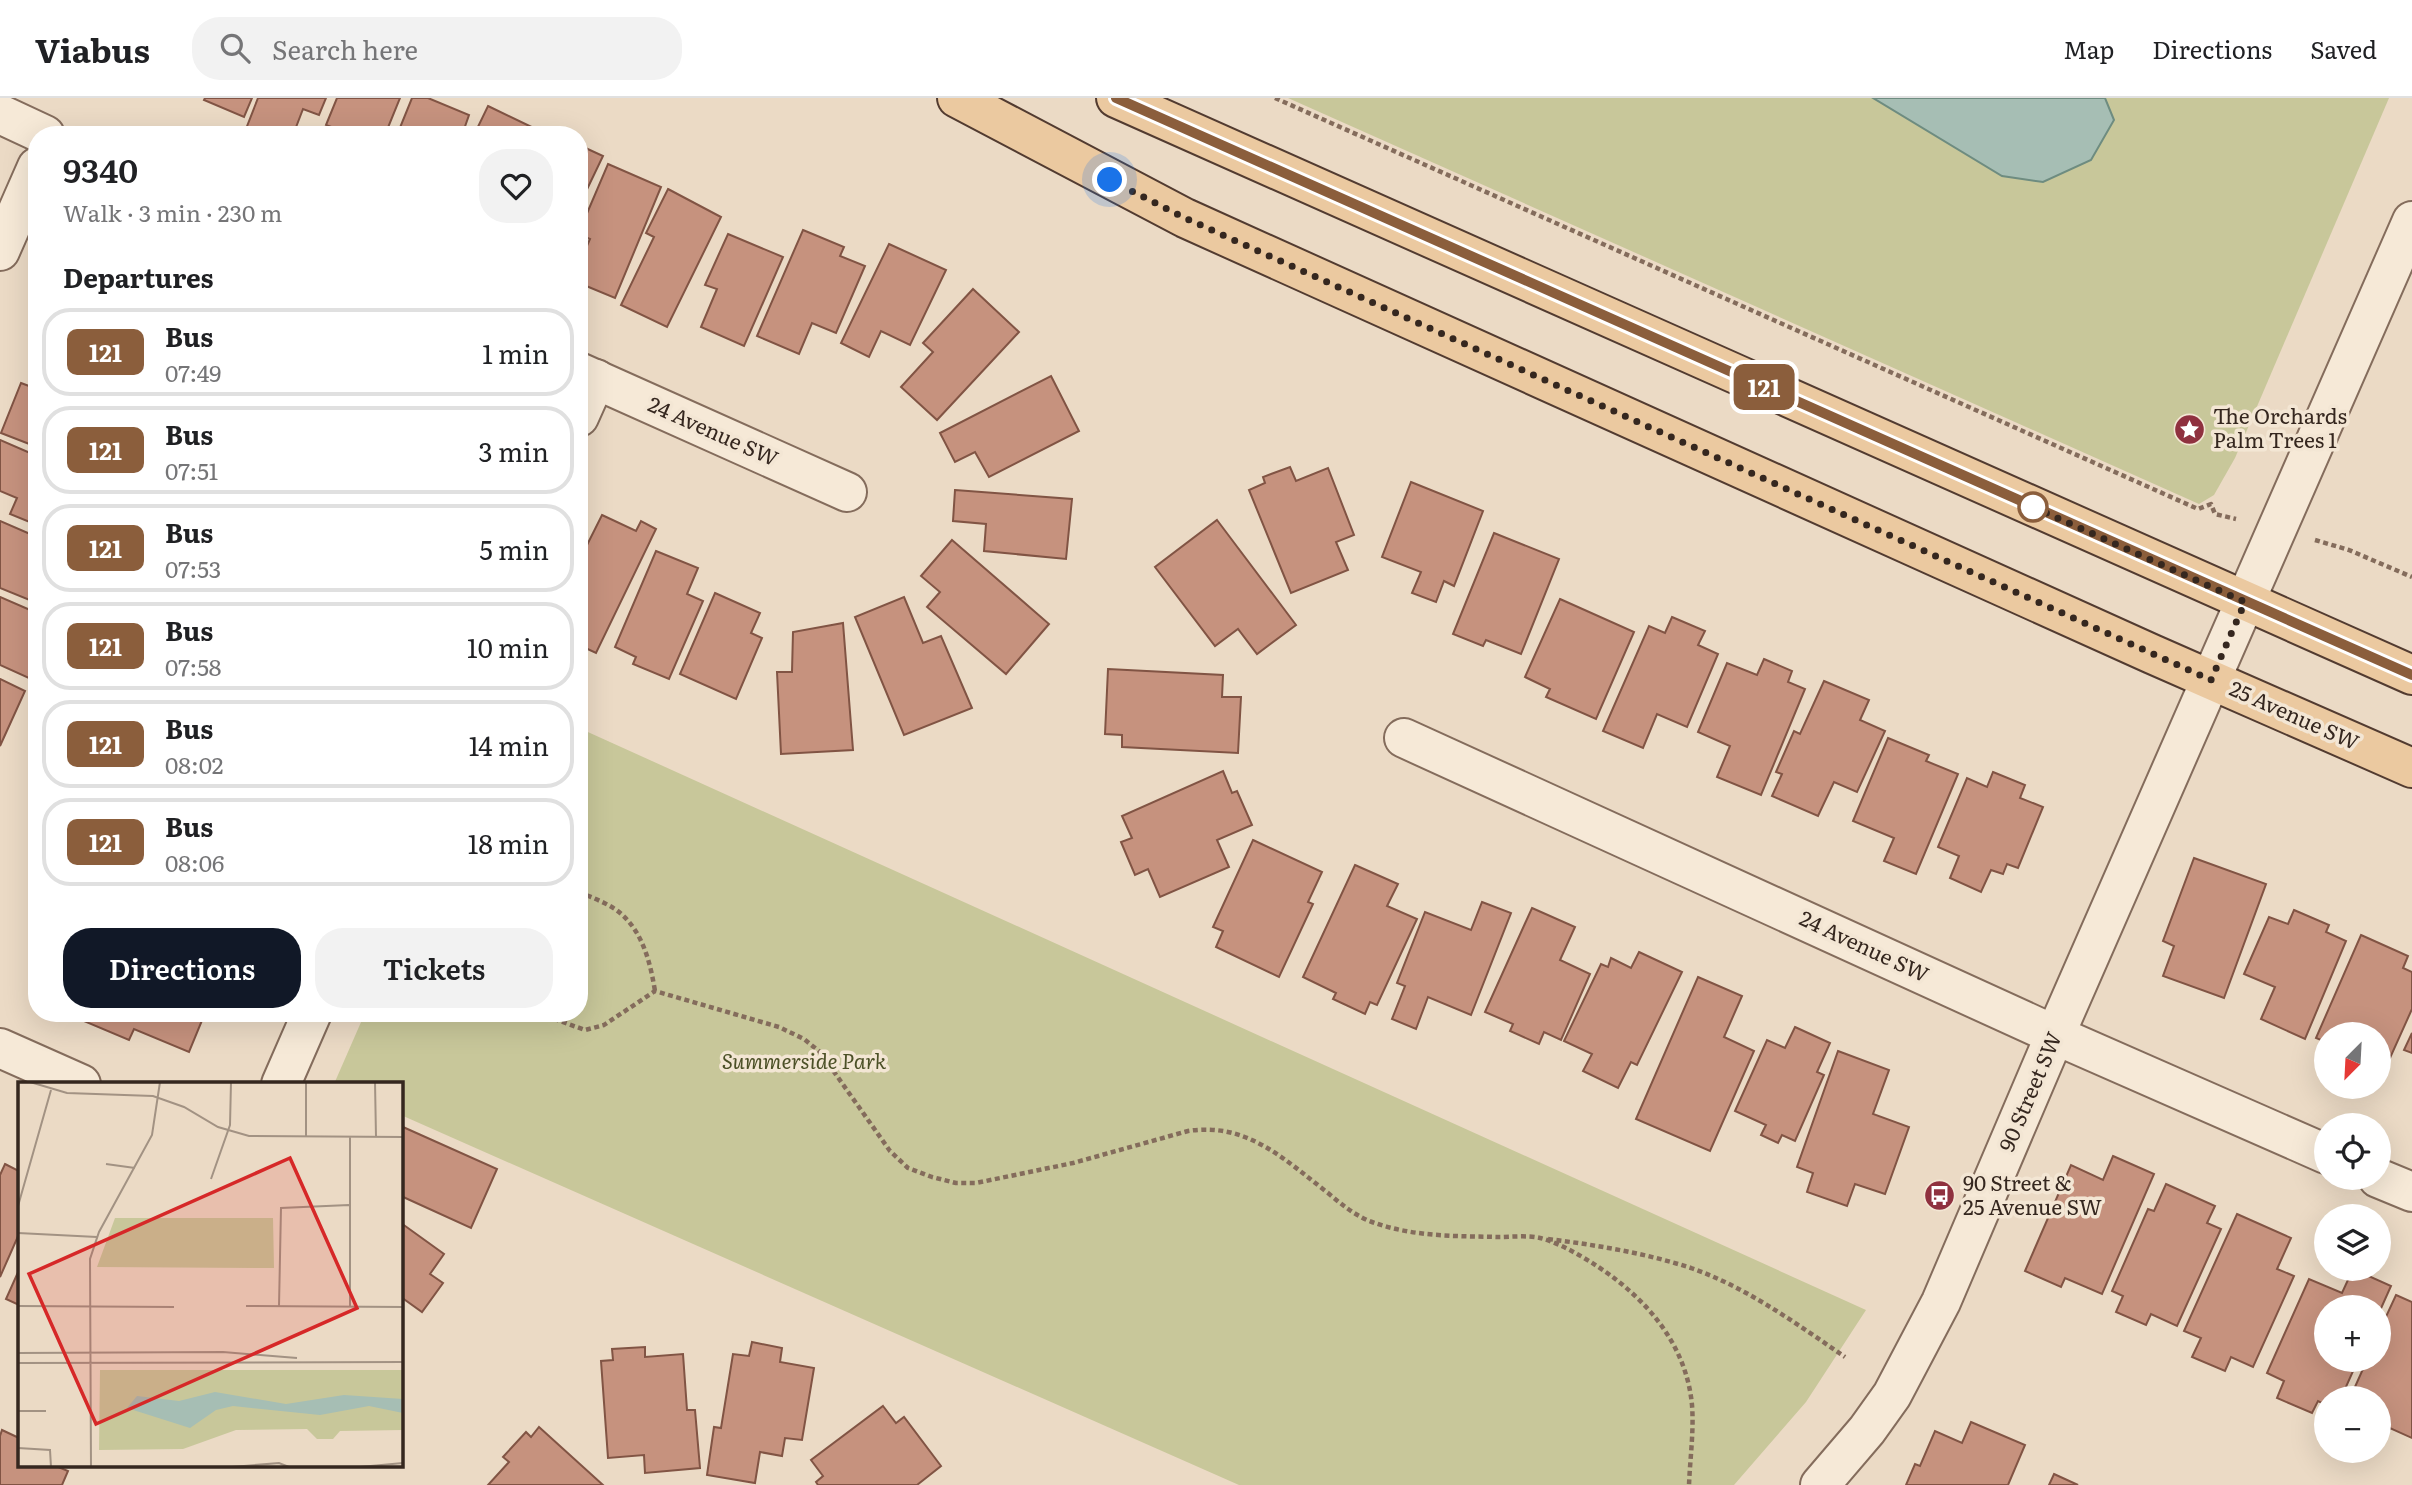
<!DOCTYPE html>
<meta charset="utf-8">
<style>
:root{--surface:#fff;--page:#f2f2f2;--text:#202124;--muted:#757577;--line:#e0e0e0;--accent:#111827}
body{margin:0;font-family:Literata,serif;background:var(--page);color:var(--text);height:100vh;display:flex;flex-direction:column;font-size:26px;white-space:nowrap}
*{box-sizing:border-box;margin:0}
p{font-size:23px;color:var(--muted)}
.icon{flex:none;width:38px;height:38px;fill:none;stroke:currentColor;stroke-width:2;stroke-linecap:round;stroke-linejoin:round}
.map{position:relative;flex:1;overflow:hidden}
.panel{position:absolute;left:28px;top:28px;width:560px;height:896px;display:flex;flex-direction:column;background:var(--surface);border-radius:28px;box-shadow:0 7px 28px #0002}
.panel>*{flex:none}
.badge{padding:0 14px;border-radius:10px;font-size:24px;line-height:46px}
.needle{width:46px;rotate:204deg}
.controls{position:absolute;left:2314px;top:924px;display:grid;gap:14px}
.controls a{display:grid;place-items:center;width:77px;height:77px;border-radius:50%;background:var(--surface);box-shadow:0 7px 28px #0002;font-size:35px}
.you{position:absolute;width:35px;height:35px;margin:-18px;border:5px solid #fff;border-radius:50%;background:#1a73e8;box-shadow:0 0 0 10px #1a73e833}
.map>.badge{position:absolute;translate:-50% -50%;box-shadow:0 0 0 4px #fff}
h2{padding:0 35px;font-size:26px;line-height:63px}
.round{display:grid;place-items:center;flex:none;width:74px;height:74px;border-radius:28px;background:var(--page)}
.head{display:flex;align-items:center;justify-content:space-between;height:119px;padding:0 35px}
h1{font-size:33px;font-weight:600;line-height:52px}
.button{display:flex;gap:14px;margin-top:auto;padding:14px 35px}
.button a{flex:1;height:80px;border-radius:28px;background:var(--accent);color:#fff;font-size:28px;font-weight:600;line-height:80px;text-align:center}
.button a+a{background:var(--page);color:var(--text)}
ul{padding:0;list-style:none}
li{display:flex;align-items:center;gap:21px;height:88px;margin:0 14px 10px;padding:0 21px;border:4px solid var(--line);border-radius:28px}
li div{flex:1}
li b{display:block;font-size:26px}
li em{font-style:normal}
li .badge{min-width:77px;font-weight:700;text-align:center}
header{display:flex;align-items:center;gap:42px;box-sizing:border-box;height:98px;padding:0 35px;background:var(--surface);border-bottom:2px solid var(--line)}
header strong{font-size:33px}
nav{display:flex;gap:38px;margin-inline-start:auto;font-size:24px}
.search{width:490px;height:63px;background:var(--page);display:flex;align-items:center;gap:18px;box-sizing:border-box;padding:0 24px;border-radius:28px;color:var(--muted);font-size:26px}
.map>svg:first-child{display:block}
.green{fill:#c8c79a}
.water{fill:#a6beb4;stroke:#6e8c80;stroke-width:2}
.building{fill:#c6927e;stroke:#815444;stroke-width:2}
.lines{fill:none;stroke-linecap:round;stroke-linejoin:round}
.minor-casing{stroke:#846c5c;stroke-width:42}
.major-casing{stroke:#523b30;stroke-width:42}
.path{stroke:#846c5c;stroke-width:4.5;stroke-dasharray:5 3.5;stroke-linecap:butt}
.minor{stroke:#f6e9d7;stroke-width:38}
.major{stroke:#ebc9a0;stroke-width:38}
.line-casing{stroke:#fff;stroke-width:16}
.line{stroke:#8b5e3c;stroke-width:10}
.walk{stroke:#35271f;stroke-width:7;stroke-dasharray:0 12.6}
.stop-dot{fill:#fff;stroke:#8b5e3c;stroke-width:3.5}
.labels{text-anchor:middle;stroke-width:7;stroke-linejoin:round;paint-order:stroke}
.poi-label{font-size:21px;fill:#35271f;stroke:#f3e6d4;text-anchor:start}
.street-label{font-size:21px;fill:#35271f;stroke:#f3e6d4}
.park-label{font-size:21px;font-style:italic;fill:#4c5027;stroke:#f3e6d4}
.inset-road{fill:none;stroke:#a29283;stroke-width:2}
.view{fill:#d62828;fill-opacity:0.15;stroke:#d62828;stroke-width:3.5}
.inset-edge{fill:none;stroke:#35271f;stroke-width:3.5}
</style>
<header>
<strong>Viabus</strong>
<div class="search"><svg class="icon" aria-label="search" viewBox="0 0 24 24"><circle cx="10" cy="10" r="6"/><path d="M15 15l6 6"/></svg>Search here</div>
<nav><a>Map</a><a>Directions</a><a>Saved</a></nav>
</header>
<div class="map">
<svg width="2412" height="1387" viewBox="0 0 2412 1387">
<rect width="100%" height="100%" fill="#ebdac5"/>
<g class="green">
<polygon points="1288,0 2389,0 2235,360 2214,397 2199,406"/>
<polygon points="579,630 1866,1212 1806,1304 1734,1387 1239,1387 401,1017 401,986 334,986 365,915 579,915"/>
</g>
<polygon class="water" points="1873,0 2105,0 2114,22 2091,62 2043,84 2002,78"/>
<g class="building">
<polygon points="205,0 252,0 244,19 204,2"/>
<polygon points="258,0 326,0 319,17 303,11 293,37 246,37 244,36"/>
<polygon points="337,0 400,0 385,37 335,37 337,31 326,27"/>
<polygon points="412,0 428,0 469,17 462,37 397,37"/>
<polygon points="488,8 542,34 540,37 474,37"/>
<polygon points="579,47 603,58 579,108"/>
<polygon points="608,66 661,89 615,200 579,185 579,166 590,141 579,136 579,134"/>
<polygon points="668,91 721,119 667,229 621,207 654,139 646,135"/>
<polygon points="803,132 844,149 840,158 865,168 836,235 812,225 799,256 757,238"/>
<polygon points="728,136 783,159 744,248 701,229 717,191 705,187"/>
<polygon points="889,146 946,172 910,247 881,233 869,259 841,245"/>
<polygon points="973,191 1019,234 937,322 901,289 933,254 923,245"/>
<polygon points="1051,278 1079,333 989,379 975,354 955,364 940,335"/>
<polygon points="21,285 37,291 37,349 1,335"/>
<polygon points="0,342 37,358 37,427 10,416 17,400 0,393"/>
<polygon points="1290,369 1296,383 1328,370 1354,437 1336,444 1348,472 1291,495 1249,392 1265,385 1263,379"/>
<polygon points="1411,384 1483,413 1454,488 1444,483 1436,504 1412,495 1421,474 1382,459"/>
<polygon points="955,392 1072,401 1066,461 984,453 986,426 953,423"/>
<polygon points="602,417 636,433 641,423 656,431 596,555 579,547 579,463"/>
<polygon points="1217,422 1296,527 1257,556 1238,531 1215,548 1155,469"/>
<polygon points="0,423 37,439 37,505 0,490"/>
<polygon points="1494,435 1559,461 1521,556 1486,542 1483,548 1453,536"/>
<polygon points="952,442 1049,526 1006,576 927,509 940,494 921,478"/>
<polygon points="656,453 698,470 687,496 703,503 669,581 633,566 636,559 615,549"/>
<polygon points="715,495 760,515 751,535 762,540 736,601 680,576"/>
<polygon points="0,499 37,515 37,569 31,581 0,567"/>
<polygon points="904,499 923,545 941,538 972,610 904,637 855,519"/>
<polygon points="1560,501 1634,534 1596,621 1546,599 1550,591 1525,579"/>
<polygon points="1672,519 1705,533 1698,547 1718,556 1687,629 1657,616 1643,650 1603,633 1649,528 1665,535"/>
<polygon points="843,525 853,652 781,656 777,574 792,574 793,534"/>
<polygon points="1764,561 1792,573 1788,584 1805,591 1761,697 1717,679 1730,648 1698,634 1727,565 1757,577"/>
<polygon points="1108,571 1223,577 1222,599 1241,599 1238,655 1122,649 1122,637 1105,636"/>
<polygon points="0,581 25,593 0,648"/>
<polygon points="1824,583 1869,602 1860,622 1885,633 1857,694 1834,684 1818,718 1772,698 1782,676 1776,674 1794,633 1800,636"/>
<polygon points="1888,640 1929,657 1926,663 1958,676 1916,776 1884,763 1894,740 1853,723"/>
<polygon points="1223,673 1232,695 1237,693 1252,727 1217,742 1229,769 1160,799 1148,771 1135,777 1121,744 1132,740 1122,718"/>
<polygon points="1993,674 2025,687 2020,700 2043,709 2018,770 2007,766 2003,776 1991,772 1981,794 1950,780 1959,758 1938,749 1967,680 1987,689"/>
<polygon points="1253,742 1322,774 1308,804 1313,806 1279,879 1216,849 1223,833 1213,829"/>
<polygon points="2194,760 2266,786 2224,900 2163,878 2174,848 2163,843"/>
<polygon points="1355,767 1398,786 1387,808 1417,821 1377,907 1370,904 1365,916 1333,901 1336,895 1303,879"/>
<polygon points="1482,804 1511,815 1471,917 1428,899 1416,931 1392,921 1405,888 1397,885 1425,814 1471,832"/>
<polygon points="1532,810 1575,829 1560,862 1590,876 1561,942 1544,934 1539,946 1510,933 1513,926 1485,914"/>
<polygon points="2294,812 2329,827 2326,834 2346,843 2305,941 2261,921 2275,889 2244,876 2269,819 2288,826"/>
<polygon points="2361,837 2408,858 2403,870 2412,874 2412,911 2390,960 2378,955 2378,936 2326,936 2326,944 2316,940"/>
<polygon points="1639,854 1682,874 1637,967 1631,964 1618,990 1583,973 1592,956 1564,943 1601,866 1608,869 1611,860 1631,870"/>
<polygon points="1698,879 1742,898 1724,939 1754,953 1710,1053 1636,1021"/>
<polygon points="65,915 192,915 203,920 189,954 134,931 129,942"/>
<polygon points="1795,929 1830,945 1817,974 1824,977 1795,1043 1782,1037 1778,1045 1761,1037 1766,1027 1735,1013 1767,942 1785,950"/>
<polygon points="2412,935 2412,955 2404,952"/>
<polygon points="1838,953 1889,972 1873,1016 1909,1029 1885,1096 1855,1086 1847,1108 1807,1094 1813,1075 1797,1069"/>
<polygon points="403,1029 497,1071 471,1130 401,1098 401,1035"/>
<polygon points="2113,1058 2154,1076 2102,1196 2065,1180 2061,1189 2025,1173 2071,1067 2103,1082"/>
<polygon points="5,1066 19,1073 19,1136 0,1179 0,1077"/>
<polygon points="2166,1086 2215,1108 2207,1125 2221,1131 2177,1228 2151,1216 2146,1227 2116,1214 2123,1198 2112,1193 2148,1111 2154,1113"/>
<polygon points="2237,1116 2291,1140 2277,1171 2294,1178 2253,1269 2231,1259 2225,1273 2192,1259 2201,1240 2184,1233"/>
<polygon points="401,1125 444,1156 430,1176 443,1185 422,1214 401,1199"/>
<polygon points="2353,1171 2391,1188 2378,1217 2378,1209 2326,1209 2326,1262 2358,1262 2341,1300 2326,1300 2326,1307 2318,1303 2312,1315 2277,1300 2284,1283 2267,1275 2309,1181 2342,1195"/>
<polygon points="19,1172 19,1207 6,1201"/>
<polygon points="2396,1197 2412,1204 2412,1340 2390,1330 2385,1343 2378,1340 2378,1300 2350,1300 2367,1262 2378,1262 2378,1236"/>
<polygon points="752,1244 782,1250 780,1264 814,1270 802,1342 785,1340 782,1358 760,1354 755,1385 707,1377 714,1329 721,1330 733,1256 749,1258"/>
<polygon points="645,1249 645,1259 683,1256 687,1312 695,1312 700,1370 645,1375 644,1357 608,1360 601,1263 613,1262 612,1251"/>
<polygon points="883,1308 896,1325 904,1319 941,1368 917,1387 818,1387 816,1384 823,1378 811,1362"/>
<polygon points="1971,1324 2025,1347 2008,1387 1906,1387 1915,1366 1920,1368 1935,1333 1962,1345"/>
<polygon points="539,1329 603,1387 488,1387 509,1364 503,1359 526,1334 531,1339"/>
<polygon points="2,1332 19,1340 19,1368 56,1368 68,1373 62,1387 0,1387 0,1338"/>
<polygon points="2054,1376 2078,1387 2049,1387"/>
</g>
<g class="lines">
<defs>
<g id="minor">
<polyline points="0,16 45,37"/>
<polyline points="0,153 37,69"/>
<polyline points="579,274 847,394"/>
<polyline points="579,319 596,281"/>
<polyline points="1404,640 2055,937 2326,1056"/>
<polyline points="0,950 81,986"/>
<polyline points="281,986 312,915"/>
<polyline points="2378,1080 2412,1094"/>
<polyline points="1820,1387 1867,1332 1892,1297 1941,1204 2055,937 2412,123"/>
</g>
<g id="major">
<polyline points="957,0 1185,120 2152,556 2412,670"/>
<polyline points="1116,0 2412,577"/>
</g>
</defs>
<use href="#minor" class="minor-casing"/>
<use href="#major" class="major-casing"/>
<g class="path">
<polyline points="1275,0 2198,411 2211,406 2215,416 2236,421"/>
<polyline points="2315,442 2349,452 2412,479"/>
<path d="M579,794C591,799 604,804 615,811C642,830 650,863 655,893"/>
<path d="M538,915L585,932L604,927L655,893L779,929L804,941L820,954L890,1053L908,1070L932,1079L956,1085H976L1073,1065L1188,1033C1247,1024 1284,1061 1328,1095C1341,1106 1352,1115 1367,1122C1409,1139 1454,1138 1498,1139C1511,1139 1528,1137 1540,1140C1562,1145 1597,1167 1614,1180C1656,1212 1687,1254 1692,1307C1694,1333 1690,1361 1689,1387"/>
<path d="M1548,1141C1596,1147 1645,1155 1691,1170C1746,1189 1797,1226 1845,1259"/>
</g>
<use href="#minor" class="minor"/>
<use href="#major" class="major"/>
</g>
<g class="lines">
<defs>
<polyline id="line" points="1116,0 2412,577"/>
</defs>
<use href="#line" class="line-casing"/>
<use href="#line" class="line"/>
<polyline class="walk" points="1110,82 1185,120 2211,582 2245,504 2033,409"/>
</g>
<defs>
<symbol id="sight-disc" viewBox="-11 -11 22 22"><circle r="9.5" fill="#8f313f" stroke="#f3e6d4"/><path d="M0-6L1.8-2.2L6-1.7L2.9 1.2L3.7 5.4L0 3.3L-3.7 5.4L-2.9 1.2L-6-1.7L-1.8-2.2Z" fill="#fff"/></symbol>
<symbol id="bus-disc" viewBox="-11 -11 22 22"><circle r="9.5" fill="#8f313f" stroke="#f3e6d4"/><path d="M-5-6H5V4H4V6H2V4H-2V6H-4V4H-5ZM-3.5-4V0h7V-4ZM-3.5 1.2v1.5H-2V1.2ZM2 1.2v1.5H3.5V1.2Z" fill="#fff"/></symbol>
</defs>
<g fill-rule="evenodd">
<use href="#sight-disc" x="2172" y="314" width="35" height="35"/>
<use href="#bus-disc" x="1922" y="1080" width="35" height="35"/>
</g>
<circle class="stop-dot" cx="2033" cy="409" r="14"/>
<g class="labels">
<g class="poi-label">
<text x="2213" y="326">The Orchards<tspan x="2213" dy="24">Palm Trees 1</tspan></text>
<text x="1963" y="1093">90 Street &amp;<tspan x="1963" dy="24">25 Avenue SW</tspan></text>
</g>
<g class="street-label">
<text transform="translate(713 334) rotate(24)" y="7">24 Avenue SW</text>
<text transform="translate(2294 618) rotate(24)" y="7">25 Avenue SW</text>
<text transform="translate(1864 849) rotate(25)" y="7">24 Avenue SW</text>
<text transform="translate(2031 994) rotate(-67)" y="7">90 Street SW</text>
</g>
<g class="park-label">
<text x="804" y="971">Summerside Park</text>
</g>
</g>
<g transform="translate(18 984)">
<rect width="385" height="385" fill="#ebdac5"/>
<path d="M97,136H255L256,186L79,185ZM385,288V348L322,349L315,357H299L289,347L218,348L165,367L81,368L82,288Z" fill="#c8c79a"/>
<path d="M197,310L268,322L326,313L385,317V331L351,324L302,333L215,324L198,328L172,346L109,326L119,314L161,319Z" fill="#a6beb4"/>
<path class="inset-road" d="M12,0L49,11L135,14L166,25L200,45L231,54L385,55M357,0L358,55M288,55V0M332,55V224M88,82L117,86M193,97L212,43L213,0M0,124L33,8M0,151L79,155M0,224L156,225M228,224L385,225M261,224L263,126L331,123M0,271L205,270L279,276M0,281L385,280M0,329H28M0,366L32,368L33,385M73,385L72,177L81,150L134,53L142,0M214,385L261,381L271,385M342,385L385,381"/>
<path class="view" d="M272,76L339,226L78,342L11,192Z"/>
<rect width="385" height="385" class="inset-edge"/>
</g>
</svg>
<div class="controls">
<a><svg class="needle" viewBox="-14 -14 28 28"><path d="M0-13l5 13h-10z" fill="#e53935"/><path d="M0 13l5-13h-10z" fill="#757577"/></svg></a>
<a><svg class="icon" aria-label="locate" viewBox="0 0 24 24"><circle cx="12" cy="12" r="6"/><path d="M12 2v4M12 18v4M2 12h4M18 12h4"/></svg></a>
<a><svg class="icon" aria-label="layers" viewBox="0 0 24 24"><path d="M12 4l9 5-9 5-9-5zM3 14l9 5 9-5"/></svg></a>
<a>+</a>
<a>−</a>
</div>
<div class="you" style="left:1110px;top:82px"></div>
<b class="badge" style="left:1764px;top:289px;background:#8b5e3c;color:#fff">121</b>
<section class="panel">
<div class="head"><div><h1>9340</h1><p>Walk · 3 min · 230 m</p></div><a class="round"><svg class="icon" aria-label="heart" viewBox="0 0 24 24"><path d="M12 20l-8-8c-3-5 5-10 8-4 3-6 11-1 8 4z"/></svg></a></div>
<h2>Departures</h2>
<ul>
<li><span class="badge" style="background:#8b5e3c;color:#fff">121</span><div><b>Bus</b><p>07:49</p></div><em>1 min</em></li>
<li><span class="badge" style="background:#8b5e3c;color:#fff">121</span><div><b>Bus</b><p>07:51</p></div><em>3 min</em></li>
<li><span class="badge" style="background:#8b5e3c;color:#fff">121</span><div><b>Bus</b><p>07:53</p></div><em>5 min</em></li>
<li><span class="badge" style="background:#8b5e3c;color:#fff">121</span><div><b>Bus</b><p>07:58</p></div><em>10 min</em></li>
<li><span class="badge" style="background:#8b5e3c;color:#fff">121</span><div><b>Bus</b><p>08:02</p></div><em>14 min</em></li>
<li><span class="badge" style="background:#8b5e3c;color:#fff">121</span><div><b>Bus</b><p>08:06</p></div><em>18 min</em></li>
</ul>
<div class="button"><a>Directions</a><a>Tickets</a></div>
</section>
</div>
